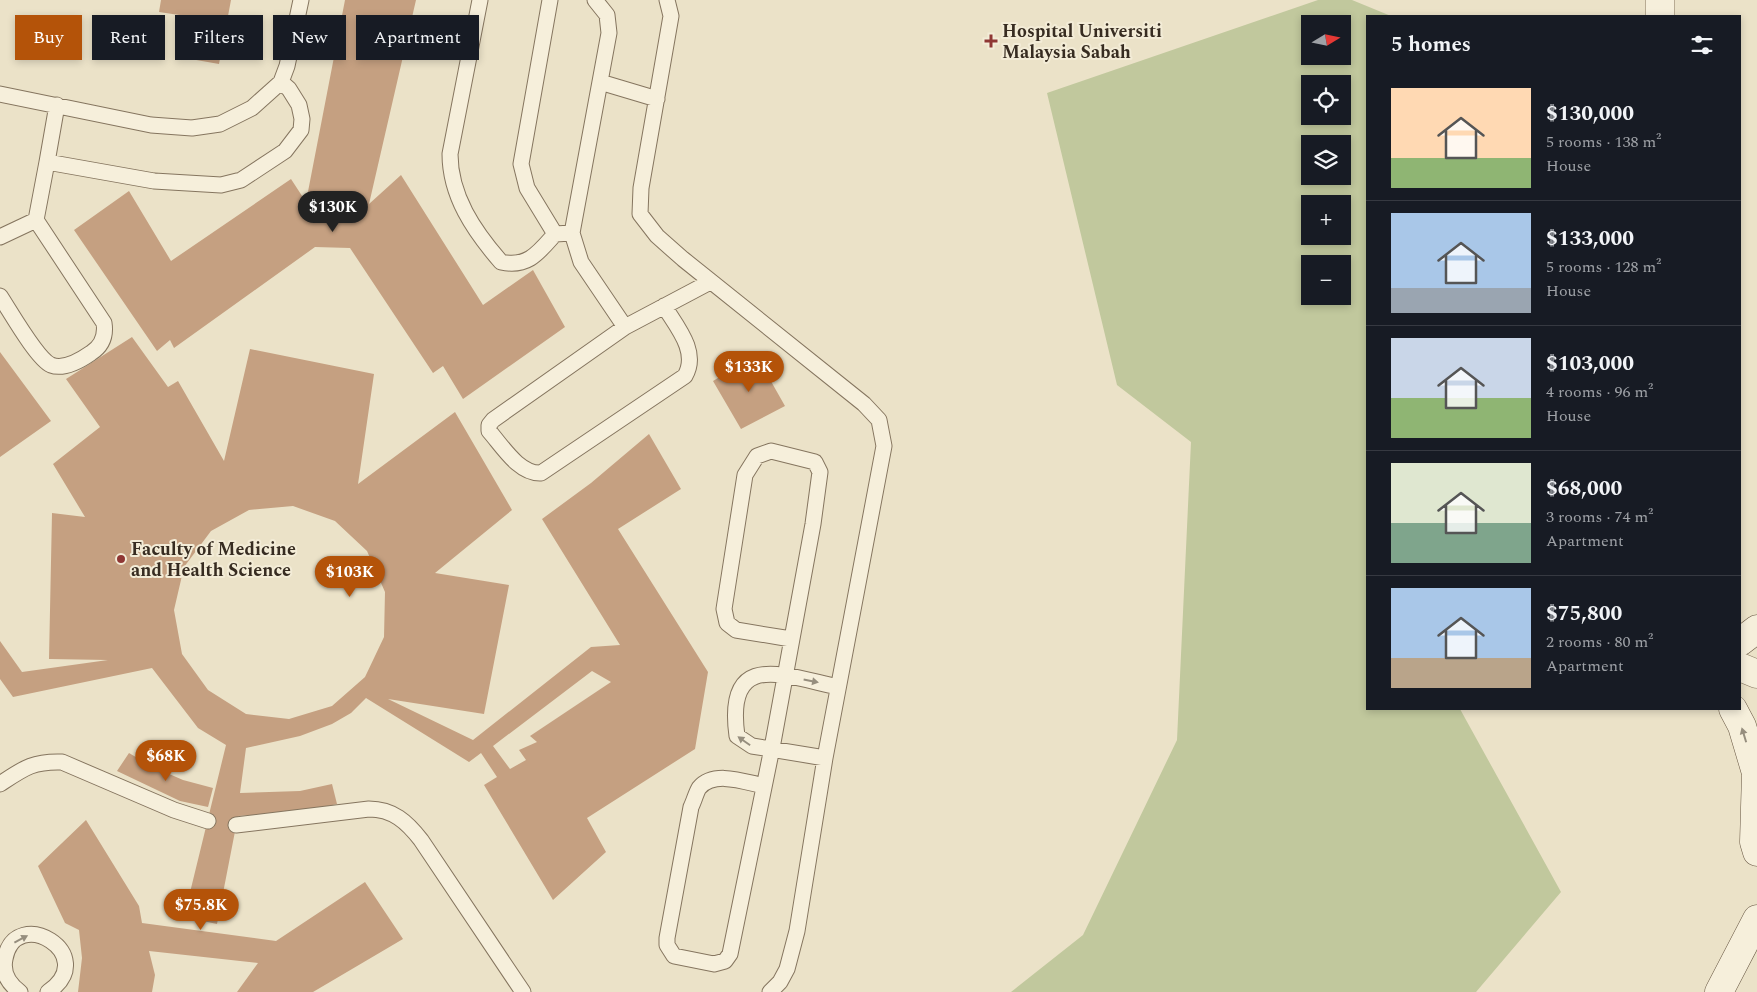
<!DOCTYPE html>
<html lang="en">
<head>
<meta charset="utf-8">
<style>
  :root { --surface:#171b24; --page:#242831; --text:#f1f3f6; --muted:#9ea1a6; --line:#363941; --accent:#b45309 }
  body { margin:0; font-family:Spectral,serif; background:var(--page); color:var(--text); height:100vh; display:flex; flex-direction:column; font-size:19px; white-space:nowrap }
  * { box-sizing:border-box; margin:0 }
  p { font-size:16px; color:var(--muted) }
  .icon { flex:none; width:28px; height:28px; fill:none; stroke:currentColor; stroke-width:2; stroke-linecap:round; stroke-linejoin:round }
  .map { position:relative; flex:1; overflow:hidden }
  .drawer { position:absolute; left:1366px; top:15px; width:375px; height:695px; display:flex; flex-direction:column; background:var(--surface); border-radius:0px; box-shadow:0 2px 8px #0003 }
  .drawer>* { flex:none }
  .banner { position:absolute; left:15px; top:15px; width:475px; height:45px; display:flex; gap:10px }
  .needle { width:32px; rotate:80deg }
  .buttons { position:absolute; left:1301px; top:15px; display:grid; gap:10px }
  .buttons a { display:grid; place-items:center; width:50px; height:50px; border-radius:0px; background:var(--surface); box-shadow:0 2px 8px #0003; font-size:25px }
  .price { position:absolute; translate:-50% -42px; padding:0 11px; border-radius:18px; background:var(--accent); color:#fff; font-size:16px; line-height:32px; filter:drop-shadow(0 1px 2px #0008) }
  .price::after { content:''; position:absolute; left:50%; top:30px; width:15px; height:11px; margin-left:-8px; background:inherit; clip-path:polygon(0 0,100% 0,50% 100%) }
  .price.active { background:#222; color:#fff }
  ul { padding:0; list-style:none }
  li { display:flex; align-items:center; gap:15px; height:125px; padding:0 25px }
  li+li { border-top:1px solid var(--line) }
  li span { display:grid; place-items:center; flex:none; width:140px; height:100px; border-radius:0px; color:#555 }
  li>.icon { margin-inline-start:auto }
  span .icon { width:60px; height:60px; fill:#fffc; stroke-width:1 }
  li b { font-size:21px }
  h2 { display:flex; justify-content:space-between; align-items:center; height:60px; padding:0 25px; font-size:21px }
  .pill { padding:0 18px; border-radius:0px; background:var(--surface); box-shadow:0 2px 8px #0003; font-size:18px; line-height:45px }
  .pill.active { background:var(--accent); color:#fff }
  .map>svg:first-child { display:block }
</style>
</head>
<body>
<div class="map">
<svg width="1757" height="992" viewBox="0 0 1757 992">
  <rect width="100%" height="100%" fill="#ebe2c8"/>
  <path fill="#c1c89d" fill-rule="evenodd" d="M1318,0H1352L1391,16H1368V709H1460L1561,892L1476,992H1011L1083,935L1177,740L1191,442L1117,385L1047,93ZM1310,24H1342V56H1310ZM1310,84H1342V116H1310ZM1310,144H1342V176H1310ZM1310,204H1342V236H1310ZM1310,264H1342V296H1310Z"/>
  <path fill="#c5a081" fill-rule="evenodd" d="M161,0H231L219,64L185,58L186,16L159,12Z
    M345,0H416L369,204L401,175L483,305L533,270L565,327L463,399L443,366L433,373L350,248L315,247L174,348L170,340L157,351L74,230L129,191L171,261L291,179L306,202Z
    M132,337L168,387L178,381L224,461L250,349L374,374L358,484L455,412L512,510L435,573L509,585L484,714L388,699L473,740L591,647L620,645L542,519L591,483L649,434L681,489L618,529L708,672L695,749L587,818L606,852L553,900L484,785L497,777L481,753L469,762L366,698L351,713L332,724L300,736L246,748L240,793L300,791L332,784L337,804L306,811L238,816L217,924L184,917L226,745L198,728L152,668L13,697L0,679V641L22,672L108,660L49,659L52,513L85,517L53,464L100,427L66,379ZM293,506L335,521L367,551L385,592L384,637L365,677L332,706L289,719L246,714L208,690L182,654L174,610L184,567L211,531L249,510ZM592,671L611,682L530,736L537,742L519,750L526,760L510,769L493,746Z
    M0,352L51,421L0,457Z
    M756,355L785,406L741,429L713,381Z
    M129,753L151,766L183,780L213,788L208,807L180,801L117,771Z
    M86,820L139,906L142,923L276,941L365,882L403,939L313,992H237L258,963L149,951L155,975L152,992H78L82,958L79,930L65,923L38,866Z"/>
  <g fill="none" stroke-linecap="round" stroke-linejoin="round">
    <g stroke="#85755f" stroke-width="17">
      <path id="lane" d="M480,0L450,154C450,196 474,231 501,262C528,268 539,252 555,234L572,233
        M550,0L521,164L527,188L555,234
        M595,0L607,15L609,33L572,233L581,262L625,327
        M667,0L671,16L641,188L640,214L657,236L683,259L864,404L879,420L884,446L825,758L797,931L787,969L780,982L770,992
        M600,82L657,99
        M0,94L151,125L192,128L220,124L252,108L281,82L287,66L301,0
        M57,105L47,162L154,181L221,185L241,180L285,151L301,130L302,119L299,105L289,89L281,82
        M0,237L36,220
        M0,296C10,311 37,359 51,365C64,370 81,360 91,353C102,346 106,336 104,323L36,220L47,162
        M664,306C677,327 699,352 685,376L541,473C519,474 503,447 489,431V425L493,420L625,327L710,282
        M825,758L752,746L737,736C725,650 782,675 838,687
        M0,784C24,768 33,761 62,762L174,810L208,821
        M764,786C745,782 714,770 699,788C696,793 694,801 691,807L667,938V945L674,956L714,964L725,961L730,954L772,748L813,524L820,472L815,462L771,451L757,456L745,475L724,609L727,623L736,630L791,639
        M236,825L369,809C393,809 407,822 421,840L523,992
        M20,992C9,984 2,973 5,959C15,903 102,955 48,992"/>
    </g>
    <g stroke="#85755f" stroke-width="29">
      <path id="street" d="M1660,0V16
        M1740,667L1757,674"/>
    </g>
    <g stroke="#675642" stroke-width="29">
      <path id="secondary" d="M1740,642L1757,629
        M1733,709L1742,726L1756,773L1754,842L1757,852
        M1719,992L1757,919"/>
    </g>
    <use href="#lane" stroke="#f6efdb" stroke-width="15"/>
    <use href="#street" stroke="#f6efdb" stroke-width="28"/>
    <use href="#secondary" stroke="#f6efdb" stroke-width="28"/>
  </g>
  <defs><path id="oneway-solid" d="M-6-.8H1V-3.2L6.5 0L1 3.2V.8H-6Z" transform="scale(1.25)"/></defs>
  <g fill="#968e7e">
    <use href="#oneway-solid" transform="translate(811 681) rotate(11)"/>
    <use href="#oneway-solid" transform="translate(1744 735) rotate(-107)"/>
    <use href="#oneway-solid" transform="translate(744 741) rotate(-145)"/>
    <use href="#oneway-solid" transform="translate(21 939) rotate(-28)"/>
  </g>
  <g fill="#8f3734" stroke="#f3ecd7" stroke-width="2">
    <path d="M988.5 33.5h5v5h5v5h-5v5h-5v-5h-5v-5h5z"/>
    <circle cx="121" cy="559" r="5"/>
  </g>
  <g text-anchor="middle" stroke-width="4" stroke-linejoin="round" paint-order="stroke">
    <g font-size="18" font-weight="bold" fill="#372c21" stroke="#f3ecd7" text-anchor="start">
      <text x="1002" y="37">Hospital Universiti<tspan x="1002" dy="21">Malaysia Sabah</tspan></text>
      <text x="131" y="555">Faculty of Medicine<tspan x="131" dy="21">and Health Science</tspan></text>
    </g>
  </g>
</svg>
<div class="buttons">
<a><svg class="needle" viewBox="-14 -14 28 28"><path d="M0-13l5 13h-10z" fill="#e53935"/><path d="M0 13l5-13h-10z" fill="#9ea1a6"/></svg></a>
<a><svg class="icon" aria-label="locate" viewBox="0 0 24 24"><circle cx="12" cy="12" r="6"/><path d="M12 2v4M12 18v4M2 12h4M18 12h4"/></svg></a>
<a><svg class="icon" aria-label="layers" viewBox="0 0 24 24"><path d="M12 4l9 5-9 5-9-5zM3 14l9 5 9-5"/></svg></a>
<a>+</a>
<a>−</a>
</div>
<b class="price active" style="left:333px;top:233px">$130K</b>
<b class="price" style="left:749px;top:393px">$133K</b>
<b class="price" style="left:350px;top:598px">$103K</b>
<b class="price" style="left:166px;top:782px">$68K</b>
<b class="price" style="left:201px;top:931px">$75.8K</b>
<div class="banner">
<a class="pill active">Buy</a>
<a class="pill">Rent</a>
<a class="pill">Filters</a>
<a class="pill">New</a>
<a class="pill">Apartment</a>
</div>
<section class="drawer">
<h2>5 homes<svg class="icon" aria-label="filters" viewBox="0 0 24 24"><path d="M4 7h16M4 17h16"/><circle cx="9" cy="7" r="2"/><circle cx="15" cy="17" r="2"/></svg></h2>
<ul>
<li><span style="background:linear-gradient(#ffd9b3 70%,#8fb573 0)"><svg class="icon" aria-label="home" viewBox="0 0 24 24"><path d="M3 11l9-7 9 7M6 9v11h12V9"/></svg></span><div><b>$130,000</b><p>5 rooms · 138 m²</p><p>House</p></div></li>
<li><span style="background:linear-gradient(#a9c7e8 75%,#9aa5b1 0)"><svg class="icon" aria-label="home" viewBox="0 0 24 24"><path d="M3 11l9-7 9 7M6 9v11h12V9"/></svg></span><div><b>$133,000</b><p>5 rooms · 128 m²</p><p>House</p></div></li>
<li><span style="background:linear-gradient(#c9d6e8 60%,#8fb573 0)"><svg class="icon" aria-label="home" viewBox="0 0 24 24"><path d="M3 11l9-7 9 7M6 9v11h12V9"/></svg></span><div><b>$103,000</b><p>4 rooms · 96 m²</p><p>House</p></div></li>
<li><span style="background:linear-gradient(#dfe7d0 60%,#7fa58c 0)"><svg class="icon" aria-label="home" viewBox="0 0 24 24"><path d="M3 11l9-7 9 7M6 9v11h12V9"/></svg></span><div><b>$68,000</b><p>3 rooms · 74 m²</p><p>Apartment</p></div></li>
<li><span style="background:linear-gradient(#a9c7e8 70%,#b9a48a 0)"><svg class="icon" aria-label="home" viewBox="0 0 24 24"><path d="M3 11l9-7 9 7M6 9v11h12V9"/></svg></span><div><b>$75,800</b><p>2 rooms · 80 m²</p><p>Apartment</p></div></li>
</ul>
</section>
</div>
</body>
</html>
